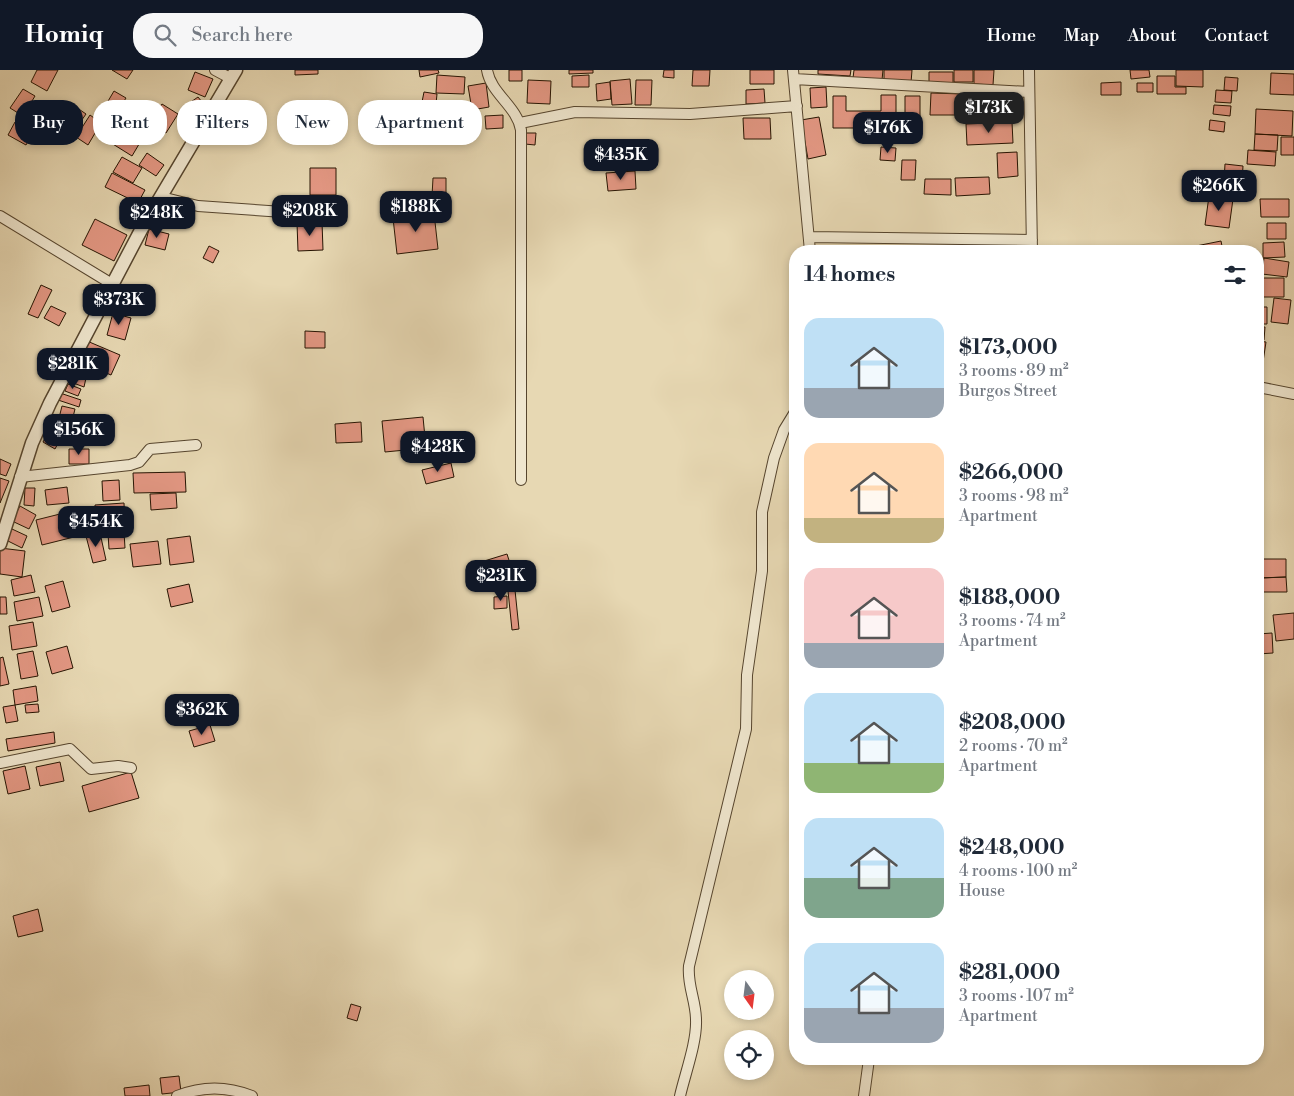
<!DOCTYPE html>
<html lang="en">
<head>
<meta charset="utf-8">
<style>
  :root { --surface:#fff; --page:#f6f6f7; --text:#1f2937; --muted:#747a83; --accent:#111827 }
  body { margin:0; font-family:"Libre Bodoni",serif; background:var(--page); color:var(--text); height:100vh; display:flex; flex-direction:column; font-size:19px; white-space:nowrap }
  * { box-sizing:border-box; margin:0 }
  p { font-size:16px; color:var(--muted) }
  .icon { flex:none; width:28px; height:28px; fill:none; stroke:currentColor; stroke-width:2; stroke-linecap:round; stroke-linejoin:round }
  .map { position:relative; flex:1; overflow:hidden }
  .side { position:absolute; left:789px; top:175px; width:475px; height:820px; display:flex; flex-direction:column; background:var(--surface); border-radius:20px; box-shadow:0 2px 8px #0003 }
  .side>* { flex:none }
  .hud { position:absolute; left:15px; top:30px; width:475px; height:45px; display:flex; gap:10px }
  .needle { width:32px; rotate:166deg }
  .fabs { position:absolute; left:724px; top:900px; display:grid; gap:10px }
  .fabs a { display:grid; place-items:center; width:50px; height:50px; border-radius:50%; background:var(--surface); box-shadow:0 2px 8px #0003; font-size:25px }
  .price { position:absolute; translate:-50% -42px; padding:0 11px; border-radius:10px; background:var(--accent); color:#fff; font-size:16px; line-height:32px; filter:drop-shadow(0 1px 2px #0008) }
  .price::after { content:''; position:absolute; left:50%; top:30px; width:15px; height:11px; margin-left:-8px; background:inherit; clip-path:polygon(0 0,100% 0,50% 100%) }
  .price.selected { background:#222; color:#fff }
  ul { padding:0; list-style:none }
  li { display:flex; align-items:center; gap:15px; height:125px; padding:0 15px }
  li span { display:grid; place-items:center; flex:none; width:140px; height:100px; border-radius:15px; color:#555 }
  li>.icon { margin-inline-start:auto }
  span .icon { width:60px; height:60px; fill:#fffc; stroke-width:1 }
  li b { font-size:21px }
  h2 { display:flex; justify-content:space-between; align-items:center; height:60px; padding:0 15px; font-size:21px }
  .tag { padding:0 18px; border-radius:20px; background:var(--surface); box-shadow:0 2px 8px #0003; font-size:18px; line-height:45px }
  .tag.selected { background:var(--accent); color:#fff }
  header { display:flex; align-items:center; gap:30px; box-sizing:border-box; height:70px; padding:0 25px; background:var(--accent); color:#fff }
  header strong { font-size:24px }
  nav { display:flex; gap:28px; margin-inline-start:auto; font-size:18px }
  .search { width:350px; height:45px; background:var(--page); display:flex; align-items:center; gap:12px; box-sizing:border-box; padding:0 18px; border-radius:20px; color:var(--muted); font-size:19px }
  .map>svg:first-child { display:block }
</style>
</head>
<body>
<header>
<strong>Homiq</strong>
<div class="search"><svg class="icon" aria-label="search" viewBox="0 0 24 24"><circle cx="10" cy="10" r="6"/><path d="M15 15l6 6"/></svg>Search here</div>
<nav><a>Home</a><a>Map</a><a>About</a><a>Contact</a></nav>
</header>
<div class="map">
<svg width="1294" height="1026" viewBox="0 0 1294 1026">
  <rect width="100%" height="100%" fill="#e7d8b3"/>
  <filter id="stains"><feTurbulence type="fractalNoise" baseFrequency=".004" numOctaves="4"/><feColorMatrix values="0 0 0 0 .2 0 0 0 0 .09 0 0 0 0 .02 0 0 0 .5 -.17"/></filter>
  <radialGradient id="worn" r=".72"><stop offset=".6" stop-color="#630" stop-opacity="0"/><stop offset="1" stop-color="#630" stop-opacity=".3"/></radialGradient>
  <path fill="#e49884" stroke="#261402" d="M37,0H58L47,21L31,12Z
    M112,0H133L127,9Z
    M295,0H318V4L295,5Z
    M419,0H438L439,3L420,7Z
    M509,0H522V11H509Z
    M569,0H593V3L569,4Z
    M664,0H674V8L663,7Z
    M693,0H710L709,16H692Z
    M750,0H774V14H750Z
    M818,0H851L850,6L818,4Z
    M854,0H883L882,10L853,8Z
    M884,0H912L911,13L884,12Z
    M954,0H973V12H954Z
    M974,0H994L993,15L974,14Z
    M1130,0H1149L1150,7L1131,9Z
    M1176,0H1203V17L1176,16Z
    M195,2L213,9L205,27L188,20Z
    M929,2H953V14H929Z
    M1271,3L1294,4V25L1270,24Z
    M437,5L465,7L464,24L436,23Z
    M589,5V17H572V6Z
    M1157,6H1175V17H1186V24H1157Z
    M1225,7L1238,8L1237,21L1224,20Z
    M630,9L632,34L612,35L610,11Z
    M528,10L551,11L550,34L527,33Z
    M636,10H652L651,35H635Z
    M610,12L611,29L597,31L596,14Z
    M1121,12V25H1101V13Z
    M486,13L489,37L472,40L468,16Z
    M1137,13H1153V22H1137Z
    M826,17L827,37L811,38L810,18Z
    M23,19L35,26L23,46L10,38Z
    M764,19L765,33L746,34V20Z
    M1216,20L1232,21L1231,33L1215,32Z
    M114,21L126,28L115,45L104,38Z
    M424,22L437,24L436,34L422,32Z
    M931,23L963,24L962,45H930Z
    M968,23L1001,24L1000,47L967,45Z
    M881,25H896V71H879V58H833V26H846V41H881Z
    M905,26H920V51H905Z
    M198,27L206,37L196,45L188,34Z
    M70,33L86,44L72,64L56,52Z
    M162,34L178,44L166,63L149,52Z
    M1214,35L1231,36L1230,46L1213,44Z
    M1256,39L1293,41L1292,66L1255,64Z
    M90,45L101,53L88,75L76,67Z
    M503,45V58L486,59L485,46Z
    M819,47L826,85L808,89L801,50Z
    M743,48H770L771,69H744Z
    M122,50L145,64L132,86L108,71Z
    M1210,50L1225,52L1224,62L1209,60Z
    M15,52L33,63L26,75L8,65Z
    M1012,52L1013,73L967,75L966,54Z
    M526,63H536L535,75L525,74Z
    M1255,64L1278,65L1277,81L1254,80Z
    M1281,67H1294V85H1281Z
    M881,77L896,78L895,91L880,90Z
    M1248,80L1276,82L1275,96L1247,94Z
    M1017,82L1018,106L998,108L997,83Z
    M147,83L164,95L156,106L139,95Z
    M122,87L142,98L133,113L113,102Z
    M902,90H916L915,110H901Z
    M1225,94L1243,96L1242,112L1224,111Z
    M310,98H336V125H310Z
    M635,101L636,119L608,121L606,103Z
    M112,103L145,120L138,133L105,117Z
    M1201,105L1217,107L1214,125L1199,123Z
    M989,107L990,124L956,126L955,108Z
    M433,108H446V127L432,126Z
    M925,109H951V125L924,124Z
    M1209,126L1233,129L1229,158L1205,155Z
    M1260,129H1289V147H1261Z
    M434,143L438,179L397,184L393,148Z
    M95,149L127,165L114,191L82,175Z
    M322,152L323,180L298,181L297,153Z
    M1267,153H1286V169H1267Z
    M149,159L169,164L165,180L145,175Z
    M1221,171L1223,181H1197L1196,176Z
    M1284,172L1285,187L1263,188V173Z
    M209,176L219,181L213,193L203,188Z
    M1264,188L1289,192L1287,207L1262,204Z
    M1258,208H1284V227H1258Z
    M41,215L52,220L38,248L28,244Z
    M1274,228L1291,230L1288,254L1271,252Z
    M51,236L66,243L59,256L44,248Z
    M1258,237H1267V254H1258Z
    M113,243L131,248L125,270L107,265Z
    M1258,257H1265L1264,270L1258,269Z
    M305,261L325,262V278H305Z
    M87,271L120,285L111,305L78,291Z
    M1258,271L1266,272L1263,292L1258,291Z
    M71,303L86,308L84,317L68,311Z
    M68,314L81,319L78,326L65,321Z
    M60,323L81,330L79,337L58,330Z
    M62,336L75,339L72,351L59,348Z
    M423,347L426,378L385,382L382,351Z
    M49,349L67,355L65,363L46,357Z
    M361,352L362,372L336,373L335,354Z
    M50,359L62,366L55,379L43,372Z
    M69,379H89V394H69Z
    M0,389L11,394L6,406L0,404Z
    M451,393L454,407L426,414L422,400Z
    M185,402L186,422L134,423L133,403Z
    M0,408L9,411L0,433Z
    M119,410L120,430L103,431L102,411Z
    M67,417L69,433L47,435L45,420Z
    M25,418H35L34,436L24,435Z
    M176,423L177,438L151,440L150,424Z
    M124,433L125,457L96,459L95,435Z
    M20,436L36,445L29,459L12,451Z
    M72,441L78,466L42,475L36,450Z
    M12,459L27,466L22,478L6,470Z
    M124,462L125,478L109,479L108,463Z
    M100,463L106,490L93,493L86,466Z
    M190,466L194,492L170,495L167,469Z
    M158,471L161,494L133,497L130,474Z
    M0,478L25,481L22,507L0,504Z
    M507,484L514,506L475,518L468,496Z
    M1258,489H1286V507L1258,508Z
    M31,505L35,522L14,526L11,510Z
    M1286,507L1287,522H1261V508Z
    M63,511L70,537L52,542L45,516Z
    M189,514L193,532L171,537L167,519Z
    M515,520L519,559L512,560L508,521Z
    M507,526V538L494,539V527Z
    M0,527H6L7,544H0Z
    M39,527L43,546L17,551L14,532Z
    M1294,543V569L1276,571L1273,545Z
    M33,552L37,576L12,580L9,556Z
    M1272,563L1273,583L1258,584V564Z
    M67,576L73,598L52,604L46,582Z
    M33,581L38,606L21,609L17,584Z
    M3,587L9,614L0,616V588Z
    M36,616L38,631L15,635L13,620Z
    M38,634L39,642L26,643L25,635Z
    M15,635L18,651L6,653L3,637Z
    M210,655L215,671L194,677L189,661Z
    M54,662L55,673L8,681L6,669Z
    M60,692L64,711L40,716L36,697Z
    M25,696L30,719L8,724L3,701Z
    M131,702L139,728L89,742L82,716Z
    M38,839L43,861L18,867L13,846Z
    M351,934L361,937L357,951L347,948Z
    M179,1006L181,1022L162,1024L160,1008Z
    M149,1015L150,1026H125L124,1018Z"/>
  <g fill="none" stroke-linecap="round" stroke-linejoin="round">
    <g stroke="#56452e" stroke-width="12">
      <path id="minor" d="M215,0L230,8
        M487,0C491,24 517,36 521,60V410
        M793,0L810,181
        M1029,0L1032,181
        M794,9L1029,22
        M520,53L575,42L690,44L797,36
        M161,127L198,136L313,144
        M0,146L112,214
        M809,167L1032,170
        M1258,317L1294,324
        M20,407L130,395L139,392L150,379L196,375
        M0,693L70,679L91,699L118,696L131,698
        M177,1026C203,1016 226,1016 252,1026
        M680,1026C685,1004 697,972 696,950C696,931 687,915 689,896L746,659L747,605L762,501V442L774,388L784,360L795,342
        M864,1026L869,989"/>
    </g>
    <g stroke="#56452e" stroke-width="15">
      <path id="tertiary" d="M0,474L32,373L50,333L141,160L236,0"/>
    </g>
    <use href="#minor" stroke="#efe6ce" stroke-width="10"/>
    <use href="#tertiary" stroke="#efe6ce" stroke-width="12"/>
  </g>
  <rect width="100%" height="100%" filter="url(#stains)"/>
  <rect width="100%" height="100%" fill="url(#worn)"/>
</svg>
<div class="fabs">
<a><svg class="needle" viewBox="-14 -14 28 28"><path d="M0-13l5 13h-10z" fill="#e53935"/><path d="M0 13l5-13h-10z" fill="#747a83"/></svg></a>
<a><svg class="icon" aria-label="locate" viewBox="0 0 24 24"><circle cx="12" cy="12" r="6"/><path d="M12 2v4M12 18v4M2 12h4M18 12h4"/></svg></a>
</div>
<b class="price selected" style="left:989px;top:64px">$173K</b>
<b class="price" style="left:888px;top:84px">$176K</b>
<b class="price" style="left:621px;top:111px">$435K</b>
<b class="price" style="left:1219px;top:142px">$266K</b>
<b class="price" style="left:416px;top:163px">$188K</b>
<b class="price" style="left:310px;top:167px">$208K</b>
<b class="price" style="left:157px;top:169px">$248K</b>
<b class="price" style="left:119px;top:256px">$373K</b>
<b class="price" style="left:73px;top:320px">$281K</b>
<b class="price" style="left:79px;top:386px">$156K</b>
<b class="price" style="left:438px;top:403px">$428K</b>
<b class="price" style="left:96px;top:478px">$454K</b>
<b class="price" style="left:501px;top:532px">$231K</b>
<b class="price" style="left:202px;top:666px">$362K</b>
<div class="hud">
<a class="tag selected">Buy</a>
<a class="tag">Rent</a>
<a class="tag">Filters</a>
<a class="tag">New</a>
<a class="tag">Apartment</a>
</div>
<section class="side">
<h2>14 homes<svg class="icon" aria-label="filters" viewBox="0 0 24 24"><path d="M4 7h16M4 17h16"/><circle cx="9" cy="7" r="2"/><circle cx="15" cy="17" r="2"/></svg></h2>
<ul>
<li><span style="background:linear-gradient(#bfe0f5 70%,#9aa5b1 0)"><svg class="icon" aria-label="home" viewBox="0 0 24 24"><path d="M3 11l9-7 9 7M6 9v11h12V9"/></svg></span><div><b>$173,000</b><p>3 rooms · 89 m²</p><p>Burgos Street</p></div></li>
<li><span style="background:linear-gradient(#ffd9b3 75%,#c2b280 0)"><svg class="icon" aria-label="home" viewBox="0 0 24 24"><path d="M3 11l9-7 9 7M6 9v11h12V9"/></svg></span><div><b>$266,000</b><p>3 rooms · 98 m²</p><p>Apartment</p></div></li>
<li><span style="background:linear-gradient(#f6c9c9 75%,#9aa5b1 0)"><svg class="icon" aria-label="home" viewBox="0 0 24 24"><path d="M3 11l9-7 9 7M6 9v11h12V9"/></svg></span><div><b>$188,000</b><p>3 rooms · 74 m²</p><p>Apartment</p></div></li>
<li><span style="background:linear-gradient(#bfe0f5 70%,#8fb573 0)"><svg class="icon" aria-label="home" viewBox="0 0 24 24"><path d="M3 11l9-7 9 7M6 9v11h12V9"/></svg></span><div><b>$208,000</b><p>2 rooms · 70 m²</p><p>Apartment</p></div></li>
<li><span style="background:linear-gradient(#bfe0f5 60%,#7fa58c 0)"><svg class="icon" aria-label="home" viewBox="0 0 24 24"><path d="M3 11l9-7 9 7M6 9v11h12V9"/></svg></span><div><b>$248,000</b><p>4 rooms · 100 m²</p><p>House</p></div></li>
<li><span style="background:linear-gradient(#bfe0f5 65%,#9aa5b1 0)"><svg class="icon" aria-label="home" viewBox="0 0 24 24"><path d="M3 11l9-7 9 7M6 9v11h12V9"/></svg></span><div><b>$281,000</b><p>3 rooms · 107 m²</p><p>Apartment</p></div></li>
</ul>
</section>
</div>
</body>
</html>
